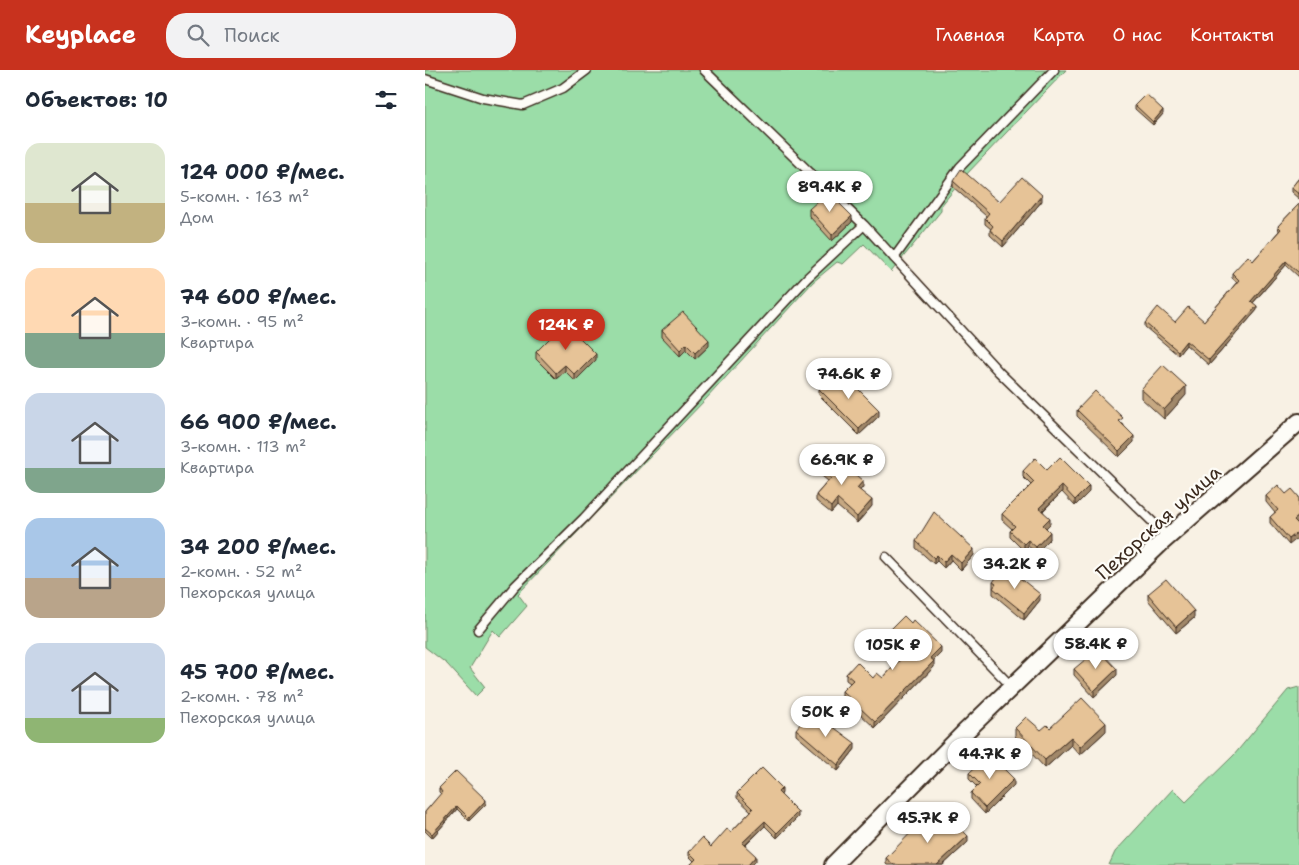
<!DOCTYPE html>
<html lang="ru">
<head>
<meta charset="utf-8">
<style>
  :root { --surface:#fff; --page:#f2f2f3; --text:#1f2937; --muted:#747a83; --accent:#c8321e }
  body { margin:0; font-family:"Shantell Sans",sans-serif; background:var(--page); color:var(--text); height:100vh; display:flex; flex-direction:column; font-size:19px; white-space:nowrap }
  * { box-sizing:border-box; margin:0 }
  p { font-size:16px; color:var(--muted) }
  .icon { flex:none; width:28px; height:28px; fill:none; stroke:currentColor; stroke-width:2; stroke-linecap:round; stroke-linejoin:round }
  .map { position:relative; flex:1; overflow:hidden }
  .sheet { display:flex; flex-direction:column; background:var(--surface); width:425px }
  .sheet>* { flex:none }
  .price { position:absolute; translate:-50% -42px; padding:0 11px; border-radius:18px; background:#fff; color:#222; font-size:16px; line-height:32px; filter:drop-shadow(0 1px 2px #0008) }
  .price::after { content:''; position:absolute; left:50%; top:30px; width:15px; height:11px; margin-left:-8px; background:inherit; clip-path:polygon(0 0,100% 0,50% 100%) }
  .price.current { background:var(--accent); color:#fff }
  ul { padding:0; list-style:none }
  li { display:flex; align-items:center; gap:15px; height:125px; padding:0 25px }
  li span { display:grid; place-items:center; flex:none; width:140px; height:100px; border-radius:15px; color:#555 }
  li>.icon { margin-inline-start:auto }
  span .icon { width:60px; height:60px; fill:#fffc; stroke-width:1 }
  li b { font-size:21px }
  h2 { display:flex; justify-content:space-between; align-items:center; height:60px; padding:0 25px; font-size:21px }
  header { display:flex; align-items:center; gap:30px; box-sizing:border-box; height:70px; padding:0 25px; background:var(--accent); color:#fff }
  header strong { font-size:24px }
  nav { display:flex; gap:28px; margin-inline-start:auto; font-size:18px }
  .search { width:350px; height:45px; background:var(--page); display:flex; align-items:center; gap:12px; box-sizing:border-box; padding:0 18px; border-radius:20px; color:var(--muted); font-size:19px }
  main { display:flex; flex:1; min-height:0 }
  .map>svg:first-child { display:block }
</style>
</head>
<body>
<header>
<strong>Keyplace</strong>
<div class="search"><svg class="icon" aria-label="search" viewBox="0 0 24 24"><circle cx="10" cy="10" r="6"/><path d="M15 15l6 6"/></svg>Поиск</div>
<nav><a>Главная</a><a>Карта</a><a>О нас</a><a>Контакты</a></nav>
</header>
<main>
<section class="sheet">
<h2>Объектов: 10<svg class="icon" aria-label="filters" viewBox="0 0 24 24"><path d="M4 7h16M4 17h16"/><circle cx="9" cy="7" r="2"/><circle cx="15" cy="17" r="2"/></svg></h2>
<ul>
<li><span style="background:linear-gradient(#dfe7d0 60%,#c2b280 0)"><svg class="icon" aria-label="home" viewBox="0 0 24 24"><path d="M3 11l9-7 9 7M6 9v11h12V9"/></svg></span><div><b>124 000 ₽/мес.</b><p>5-комн. · 163 m²</p><p>Дом</p></div></li>
<li><span style="background:linear-gradient(#ffd9b3 65%,#7fa58c 0)"><svg class="icon" aria-label="home" viewBox="0 0 24 24"><path d="M3 11l9-7 9 7M6 9v11h12V9"/></svg></span><div><b>74 600 ₽/мес.</b><p>3-комн. · 95 m²</p><p>Квартира</p></div></li>
<li><span style="background:linear-gradient(#c9d6e8 75%,#7fa58c 0)"><svg class="icon" aria-label="home" viewBox="0 0 24 24"><path d="M3 11l9-7 9 7M6 9v11h12V9"/></svg></span><div><b>66 900 ₽/мес.</b><p>3-комн. · 113 m²</p><p>Квартира</p></div></li>
<li><span style="background:linear-gradient(#a9c7e8 60%,#b9a48a 0)"><svg class="icon" aria-label="home" viewBox="0 0 24 24"><path d="M3 11l9-7 9 7M6 9v11h12V9"/></svg></span><div><b>34 200 ₽/мес.</b><p>2-комн. · 52 m²</p><p>Пехорская улица</p></div></li>
<li><span style="background:linear-gradient(#c9d6e8 75%,#8fb573 0)"><svg class="icon" aria-label="home" viewBox="0 0 24 24"><path d="M3 11l9-7 9 7M6 9v11h12V9"/></svg></span><div><b>45 700 ₽/мес.</b><p>2-комн. · 78 m²</p><p>Пехорская улица</p></div></li>
</ul>
</section>
<div class="map">
<svg width="874" height="795" viewBox="0 0 874 795">
  <rect width="100%" height="100%" fill="#f8f1e4"/>
  <filter id="ink" filterUnits="userSpaceOnUse"><feTurbulence type="fractalNoise" baseFrequency=".02" numOctaves="2"/><feDisplacementMap in="SourceGraphic" scale="10" xChannelSelector="R" yChannelSelector="G"/><feConvolveMatrix kernelMatrix="1 2 1 2 8 2 1 2 1" color-interpolation-filters="sRGB"/></filter>
  <g filter="url(#ink)">
    <path fill="#9bdda8" stroke="#6b8463" d="M0,0H641L539,107L516,136V141L466,202L439,174L418,194L412,192L388,212L281,329L93,524L102,536L75,567L68,560L45,598L60,617L51,626L22,594L0,577Z
      M874,617V795H684L690,782L748,719L761,732L809,685L863,620Z"/>
    <g fill="none" stroke-linecap="round" stroke-linejoin="round">
      <g stroke="#3b2a1e" stroke-width="11">
        <path id="lane" d="M279,0L439,155L574,302L743,467
          M0,9L58,28L98,35L138,18L162,0
          M469,188L535,97L629,0
          M461,487L587,617
          M53,560L90,516L159,448L382,208L439,155"/>
      </g>
      <g stroke="#3b2a1e" stroke-width="20">
        <path id="street" d="M408,795L540,662L736,473L874,352"/>
      </g>
      <use href="#lane" stroke="#fdfcf7" stroke-width="8"/>
      <use href="#street" stroke="#fdfcf7" stroke-width="16"/>
    </g>
    <path fill="#c6a882" stroke="#3b2a1e" d="M710,35L738,44L728,55L710,39Z
      M874,108V129L866,122V118Z
      M528,111L574,132L617,131L578,177L565,165V160L566,159L560,154V148L561,146L528,117Z
      M874,134V207L861,195L828,233L832,240L784,295L761,275L753,285L720,257V253L779,251L812,212L807,208V203L828,191L854,161L853,156Z
      M384,139L427,152L407,171L384,146Z
      M237,260L284,276L270,289L261,280L255,286L237,267Z
      M111,282L171,290L150,311L140,301L131,309L111,289Z
      M394,319L454,346L434,365L394,325Z
      M716,319L761,325L739,349L716,328Z
      M652,340L698,354L709,372L694,387L652,346Z
      M392,396L438,417L435,420L447,436L432,453L412,436L406,443L391,431V425L403,411L392,402Z
      M622,400L664,422L650,436L637,422L618,441L625,454L621,458L625,469L611,483L603,476L599,481L585,467V461L587,459L577,450V444L606,415L598,407V401Z
      M861,424L874,427V452L872,453L864,475L845,453V447L850,443L841,432V426Z
      M491,471L549,485L536,500L526,490L519,498L512,491L509,494L491,478Z
      M568,512L615,530L599,550L568,524Z
      M723,524L769,548L751,563L723,530Z
      M463,562L516,583L508,591L509,597L450,658L417,627V621L425,613L421,610V604L448,608H458L480,584L463,568Z
      M649,599L692,605L669,627L649,605Z
      M590,658L616,660L625,658L681,661L655,685L646,675L620,698L590,666Z
      M371,659H404L430,679L413,701L371,665Z
      M544,703L589,715L560,744L546,729V723L552,717L544,709Z
      M14,718L61,734L44,751L32,739L7,768L0,761V742L16,724L14,722Z
      M312,723H357L356,725L373,747L352,768L340,756L320,776L331,791H269L264,786V782L286,777L306,762L326,741L312,728Z
      M517,756L543,772L518,795H462L461,794V788Z"/>
    <path fill="#a1886a" stroke="#3b2a1e" d="M738,40V44L728,55V52Z
      M617,125V131L578,177V171Z
      M427,146V152L407,171V165Z
      M861,191V195L826,235V231Z
      M832,236V240L784,295V290Z
      M284,270V276L270,289V283Z
      M761,271V275L753,285V281Z
      M261,274V280L255,286V280Z
      M171,284V290L150,311V305Z
      M140,295V301L131,309V303Z
      M761,316V325L739,349V340Z
      M454,340V346L434,365V359Z
      M709,366V372L694,387V381Z
      M438,411V417L432,424V418Z
      M637,416V422L614,444V438Z
      M664,416V422L650,436V430Z
      M412,429V436L406,443V437Z
      M447,430V436L432,453V447Z
      M874,446V452L869,456V450Z
      M625,448V454L618,461V455Z
      M874,461V467L864,475V469Z
      M625,462V469L611,483V477Z
      M603,470V476L599,481V474Z
      M549,479V485L536,500V493Z
      M526,484V490L519,498V492Z
      M512,485V491L509,494V488Z
      M615,524V530L599,550V543Z
      M769,541V548L751,563V557Z
      M516,577V583L505,594V588Z
      M509,591V597L450,658V652Z
      M692,599V605L669,627V621Z
      M681,653V661L655,685V677Z
      M646,667V675L620,698V690Z
      M430,673V679L413,701V695Z
      M589,709V715L560,744V738Z
      M357,718V723L353,727V722Z
      M61,730V734L44,751V748Z
      M32,736V739L7,768V764Z
      M373,742V747L352,768V763Z
      M340,751V756L317,778V773Z
      M543,766V772L518,795H512Z
      M331,786V791L327,795H323Z"/>
    <path fill="#e6c397" stroke="#3b2a1e" d="M721,24L738,40L728,52L710,35Z
      M536,99L574,132L597,107L617,125L578,171L565,160L568,156L560,148L564,143L528,111Z
      M874,108V124L866,118Z
      M403,122L427,146L407,165L384,139Z
      M874,134V203L861,191L826,231L832,236L784,290L761,271L753,281L720,253L733,237L750,252L763,237L779,251L814,210L807,203L823,186L828,191L856,159L853,156Z
      M258,242L284,270L270,283L261,274L255,280L237,260Z
      M140,253L171,284L150,305L140,295L131,303L111,282Z
      M738,295L761,316L739,340L716,319Z
      M414,300L454,340L434,359L394,319Z
      M670,321L698,348L694,351L709,366L694,381L652,340Z
      M404,382L438,411L432,418L447,430L432,447L412,429L406,437L391,425L406,408L392,396Z
      M635,387L664,416L650,430L637,416L614,438L625,448L618,455L625,462L611,477L603,470L599,474L585,461L590,456L577,444L609,412L598,401L610,388L622,400Z
      M853,415L861,424L867,419L874,427V446L869,450L874,455V461L864,469L845,447L853,440L841,426Z
      M509,442L549,479L536,493L526,484L519,492L512,485L509,488L491,471Z
      M580,496L615,524L599,543L568,518L571,514L568,512Z
      M741,509L769,541L751,557L723,524Z
      M479,546L486,553L488,550L516,577L505,588L509,591L450,652L417,621L428,610L421,604L432,592L448,608L452,603L458,608L483,581L463,562Z
      M673,579L692,599L669,621L649,599Z
      M657,628L681,653L655,677L646,667L620,690L590,658L601,647L616,660L622,655L625,658Z
      M385,642L404,659L407,656L430,673L413,695L371,659Z
      M564,684L589,709L560,738L546,723L555,714L544,703Z
      M337,698L357,718L353,722L373,742L352,763L340,751L317,773L331,786L323,795H265L271,789L264,782L277,768L286,777L302,759L306,762L328,739L312,723Z
      M31,701L61,730L44,748L32,736L7,764L0,758V742L17,722L14,718Z
      M504,744L517,756L525,748L543,766L512,795H469L461,788Z"/>
  </g>
  <g text-anchor="middle" stroke-width="4.5" stroke-linejoin="round" paint-order="stroke">
    <g font-size="19" fill="#3b2a1e" stroke="#fdfcf7">
      <text transform="translate(733 452) rotate(-42)" y="7">Пехорская улица</text>
    </g>
  </g>
</svg>
<b class="price" style="left:405px;top:143px">89.4K ₽</b>
<b class="price current" style="left:141px;top:281px">124K ₽</b>
<b class="price" style="left:424px;top:330px">74.6K ₽</b>
<b class="price" style="left:417px;top:416px">66.9K ₽</b>
<b class="price" style="left:590px;top:520px">34.2K ₽</b>
<b class="price" style="left:671px;top:600px">58.4K ₽</b>
<b class="price" style="left:468px;top:601px">105K ₽</b>
<b class="price" style="left:401px;top:668px">50K ₽</b>
<b class="price" style="left:565px;top:710px">44.7K ₽</b>
<b class="price" style="left:503px;top:774px">45.7K ₽</b>
</div>
</main>
</body>
</html>
